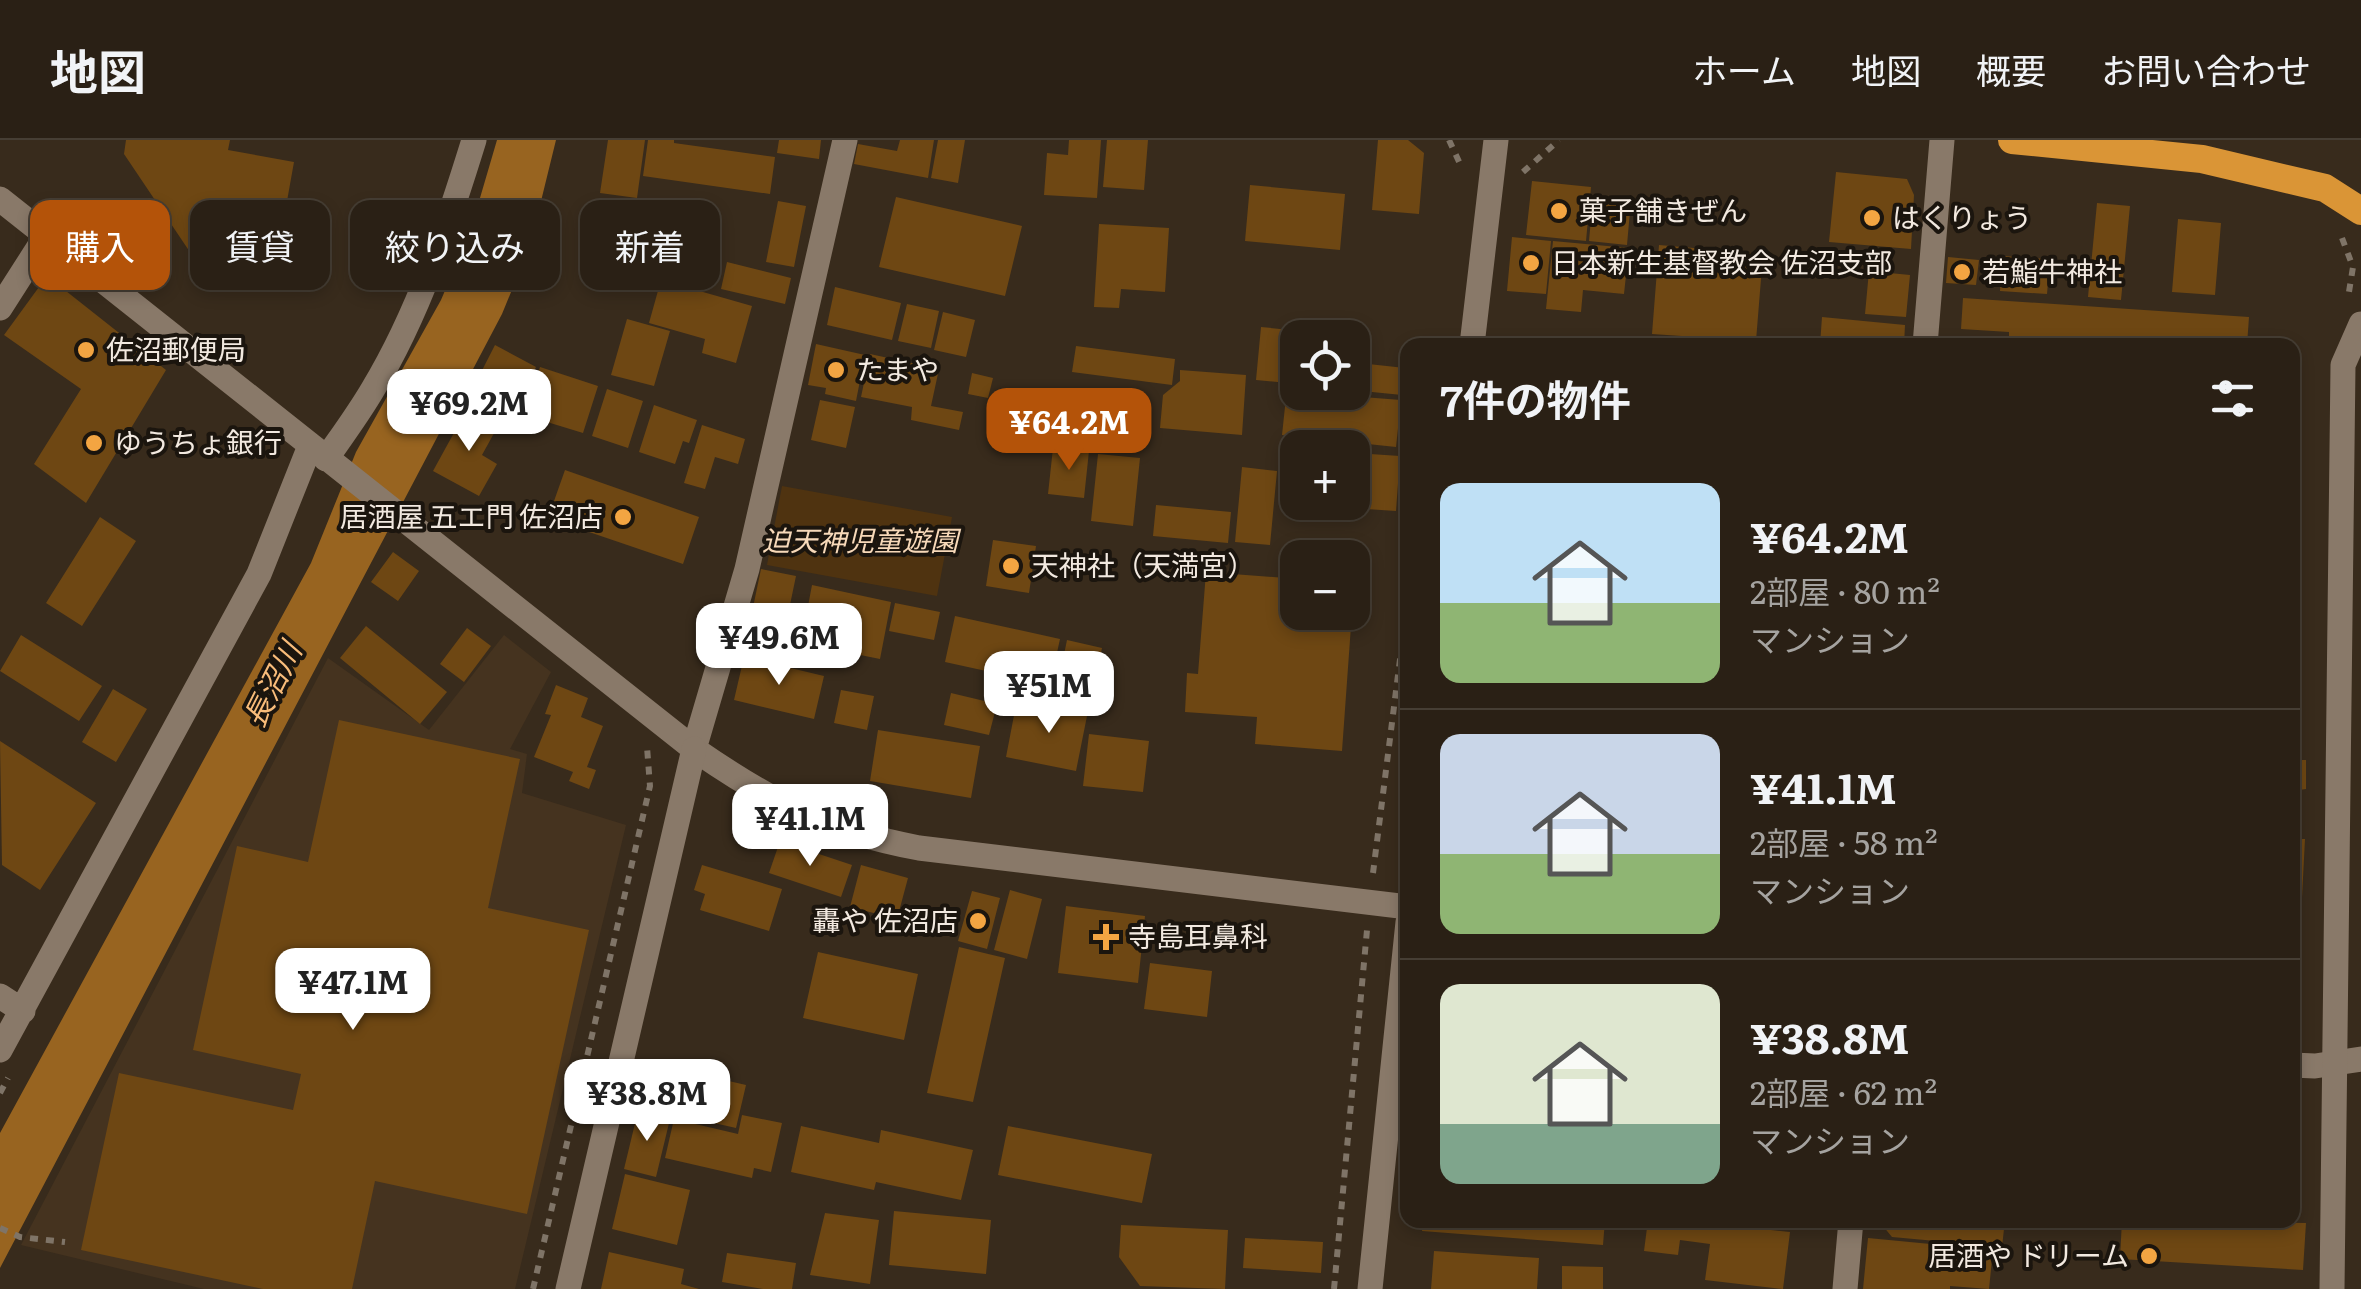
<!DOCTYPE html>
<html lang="ja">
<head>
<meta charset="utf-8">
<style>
  :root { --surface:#2a2015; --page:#32281e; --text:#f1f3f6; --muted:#a5a3a0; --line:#463e34; --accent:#b45309 }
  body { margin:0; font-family:Literata,"Noto Sans JP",serif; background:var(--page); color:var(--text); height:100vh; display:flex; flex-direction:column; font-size:38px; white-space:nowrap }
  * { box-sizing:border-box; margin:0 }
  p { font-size:32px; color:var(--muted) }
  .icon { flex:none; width:55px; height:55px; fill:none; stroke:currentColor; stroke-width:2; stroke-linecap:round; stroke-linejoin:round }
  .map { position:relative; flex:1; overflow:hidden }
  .side { position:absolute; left:1400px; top:198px; width:900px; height:890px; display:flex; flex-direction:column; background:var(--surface); border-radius:20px; box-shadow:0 5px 15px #0003,0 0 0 2px var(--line) }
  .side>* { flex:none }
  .top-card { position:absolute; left:30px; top:60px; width:950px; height:90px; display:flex; gap:20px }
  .controls { position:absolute; left:1280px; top:180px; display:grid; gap:20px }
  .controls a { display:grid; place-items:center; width:90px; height:90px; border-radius:20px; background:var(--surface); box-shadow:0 5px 15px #0003,0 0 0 2px var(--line); font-size:50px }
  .price { position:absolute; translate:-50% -85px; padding:0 22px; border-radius:20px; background:#fff; color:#222; font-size:32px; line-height:65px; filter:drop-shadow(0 2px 5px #0008) }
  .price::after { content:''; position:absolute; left:50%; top:60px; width:30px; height:22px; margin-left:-15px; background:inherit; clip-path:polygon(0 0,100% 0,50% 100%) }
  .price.current { background:var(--accent); color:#fff }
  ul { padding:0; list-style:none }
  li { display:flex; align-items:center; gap:30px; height:250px; padding:0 40px }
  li+li { border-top:2px solid var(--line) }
  li span { display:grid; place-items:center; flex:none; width:280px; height:200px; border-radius:20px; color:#555 }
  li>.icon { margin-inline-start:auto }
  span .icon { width:120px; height:120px; fill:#fffc; stroke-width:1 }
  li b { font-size:42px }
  h2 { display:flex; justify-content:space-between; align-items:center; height:120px; padding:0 40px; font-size:42px }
  .tag { padding:0 35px; border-radius:20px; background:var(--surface); box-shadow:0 5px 15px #0003,0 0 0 2px var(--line); font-size:35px; line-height:90px }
  .tag.current { background:var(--accent); color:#fff }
  header { display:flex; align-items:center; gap:60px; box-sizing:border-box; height:140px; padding:0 50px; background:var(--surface); border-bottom:2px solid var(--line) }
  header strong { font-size:48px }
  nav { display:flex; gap:55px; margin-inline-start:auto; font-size:35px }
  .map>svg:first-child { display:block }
</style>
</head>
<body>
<header>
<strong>地図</strong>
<nav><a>ホーム</a><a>地図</a><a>概要</a><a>お問い合わせ</a></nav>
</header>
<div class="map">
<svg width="2361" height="1149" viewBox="0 0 2361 1149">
  <rect width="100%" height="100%" fill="#382b1c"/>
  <path fill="#45331f" d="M504,495L551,532L510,609L527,614L522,653L626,685L515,1149H204L21,1105L328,518L429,590Z"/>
  <path fill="#4f3310" d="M782,346L952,377L937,456L767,425Z"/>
  <path fill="#986420" d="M497,0H556L530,106L502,174L0,1128V993L311,423L356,312L441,160L470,92Z"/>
  <path fill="#6e4713" d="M126,0H230L228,10L294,22L277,117L200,127L124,14Z
    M608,0H645L637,58L600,53Z
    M648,0H674V3L775,17L770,54L643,36Z
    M779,0H821L819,19L777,13Z
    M900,0H934L928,38L854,24L858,4L897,11Z
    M938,0H965L958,43L931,38Z
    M1069,0H1101L1097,58L1044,55L1047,13L1068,15Z
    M1107,0H1148L1144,50L1103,47Z
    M1378,0H1408L1424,13L1419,74L1372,70Z
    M1836,32L1907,39L1914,55L1911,109L1829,102Z
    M1532,41L1591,47L1586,101L1526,95Z
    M1250,45L1345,54L1340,110L1245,101Z
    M1593,56L1631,60L1627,105L1589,101Z
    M896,57L1022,86L1005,156L879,127Z
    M778,61L806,66L794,127L766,122Z
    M2097,63L2130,66L2121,160L2088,157Z
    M653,67L677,72L663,136L591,120L601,75L624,80L619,101L644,106Z
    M2178,79L2221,83L2215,155L2172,152Z
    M1099,84L1169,88L1165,152L1121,149L1119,168L1094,167Z
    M1512,97L1551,101L1546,154L1507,151Z
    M1553,101L1629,108L1624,154L1583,150L1581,172L1546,169Z
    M1659,105L1763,114L1756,201L1652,194Z
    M2002,116L2050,119L2047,154L2000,151Z
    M1948,117L1979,120L1976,145L1946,143Z
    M727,122L791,138L785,164L721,149Z
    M1869,131L1910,135L1906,177L1865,174Z
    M47,136L166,230L86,363L34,324L81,249L4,195Z
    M661,140L752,166L736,223L702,213L705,199L649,183Z
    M835,147L901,163L892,200L827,185Z
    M1963,158L2249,177L2247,205H2009V192L1961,189Z
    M907,164L939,171L931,208L898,201Z
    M943,172L975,180L966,217L934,210Z
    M1822,177L1905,185L1904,205H1820Z
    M627,179L670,191L654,246L611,235Z
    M1261,187L1340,195V198H1298V244L1256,240Z
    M1352,196L1362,197L1359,223L1405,228L1402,255L1352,250Z
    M1518,198L1561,202V205H1517Z
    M816,204L865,215L856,261L825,254L826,248L808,245Z
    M495,205L536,227L514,269L473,248Z
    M1076,206L1175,219L1172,245L1072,232Z
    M870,214L939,229L931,266L963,272L959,290L911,280L912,267L861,257Z
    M540,227L598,246L583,293L547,282L550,271L528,264Z
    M1180,230L1246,235L1242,295L1160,288L1163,255L1180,241Z
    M972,233L993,238L988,258L968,254Z
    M1287,248L1298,249V252L1401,260L1396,307L1282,295Z
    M607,249L643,261L628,308L592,296Z
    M1097,251L1149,258L1144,299L1091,292Z
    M820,260L855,267L846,308L811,300Z
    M654,265L697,280L689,303L683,301L675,324L639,312Z
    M467,269L498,286L482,315L497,324L479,356L433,331Z
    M702,285L745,299L738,324L715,317L705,349L684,343Z
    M1053,308L1089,311L1084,358L1048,354Z
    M1283,310L1298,311V356L1278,355Z
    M1098,314L1140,318L1133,386L1091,381Z
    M1370,314L1400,316L1396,371L1366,369Z
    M1352,317L1366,318L1361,362H1352Z
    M1242,327L1277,331L1270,405L1235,402Z
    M565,330L699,377L683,424L548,378Z
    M1156,365L1231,372L1228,403L1153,396Z
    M100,377L136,401L82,486L46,463Z
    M993,400L1036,406L1029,453L986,446Z
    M393,412L419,431L398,461L371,442Z
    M761,429L796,436L781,508L746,501Z
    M1206,432L1298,439V472H1352L1342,611L1255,604L1257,577L1185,572L1187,533L1198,534Z
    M2292,443H2299L2298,474H2292Z
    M812,445L891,462L880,519L801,503Z
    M895,463L940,472L934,500L889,491Z
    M955,476L1060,499L1050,545L945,522Z
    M366,486L447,552L420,584L340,518Z
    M467,488L491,506L464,542L440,524Z
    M21,495L102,546L79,581L0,531Z
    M1067,500L1102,508L1093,550L1058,543Z
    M744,517L824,536L814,579L734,560Z
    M556,545L588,558L581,577L603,586L587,627L596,630L589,649L569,641L573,632L534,617L551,575L545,574Z
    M113,549L147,569L116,622L82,602Z
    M841,550L874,556L867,590L834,583Z
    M951,553L997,564L989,595L944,585Z
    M1063,561L1089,566L1076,631L1006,617L1016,565L1060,574Z
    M339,580L520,619L488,768L589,790L527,1074L375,1041L352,1149H263L81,1110L119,933L293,970L301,934L193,910L237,706L308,722Z
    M878,590L980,606L971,658L870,641Z
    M1089,594L1149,601L1143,652L1083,646Z
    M0,601L96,663L40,750L2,725Z
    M2292,620H2306V649L2292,651Z
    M2292,699H2305L2299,816H2292Z
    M780,701L852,725L841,757L769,733Z
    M702,725L782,749L769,791L700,770L705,754L694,750Z
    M861,725L908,738L897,779L850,767Z
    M1010,750L1042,759L1027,819L994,810Z
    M972,751L1000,758L987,809L958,801Z
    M1066,766L1145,776L1138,843L1058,833Z
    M959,807L1005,818L973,962L927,953Z
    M818,812L918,834L904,900L803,878Z
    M1150,823L1212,831L1207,877L1144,869Z
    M651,923L746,945L736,988L670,973L673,961L644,954Z
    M638,971L670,979L656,1037L624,1029Z
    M742,975L782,983L771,1032L754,1028L752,1038L665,1018L674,979L738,994Z
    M801,986L879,1003L881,990L973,1010L961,1060L876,1042L874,1050L791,1032Z
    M1008,986L1152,1014L1142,1063L998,1035Z
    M625,1034L690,1050L677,1105L612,1089Z
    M894,1071L991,1080L986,1134L889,1125Z
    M825,1073L879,1080L870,1144L810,1135Z
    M1423,1080H1605L1603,1105L1422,1091Z
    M1648,1080H1681L1790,1092L1783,1149L1705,1140L1710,1104L1680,1100L1678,1115L1644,1111Z
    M1878,1080H2005L2002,1107L1892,1097Z
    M2122,1080L2306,1083L2303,1130L2120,1119Z
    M1121,1085L1228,1090L1225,1149L1140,1146L1119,1117Z
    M1245,1098L1323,1102L1321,1133L1243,1128Z
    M1868,1098L1993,1110L1989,1149L1950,1146V1149H1863Z
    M1434,1111L1539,1118L1537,1149H1431Z
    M609,1112L684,1129L681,1144L699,1149H601Z
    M727,1113L796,1123L792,1149H763L722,1142Z
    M1562,1126L1603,1127V1149H1562Z"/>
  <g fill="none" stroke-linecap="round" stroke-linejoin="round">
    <path stroke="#7f7467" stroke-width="6" stroke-dasharray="8 8" stroke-linecap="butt" d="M1449,0L1461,26
      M1523,32L1559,0
      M2342,98L2353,127L2348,158
      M1373,733L1408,456
      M0,953L8,938
      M0,1088L20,1097L65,1102
      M533,1149L650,646L647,607
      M1334,1149L1367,790"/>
    <path stroke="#897969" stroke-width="25" d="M0,59L694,609C772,663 824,690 919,708L1408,767
      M0,168L46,96
      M1925,205L1942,0
      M326,319C342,296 359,273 373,249C419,173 448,84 474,0
      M694,609L747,429L845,0
      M0,856L23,871
      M0,910L259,434L310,306
      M2292,925L2315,926L2361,919
      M1845,1149L1851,1080"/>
    <path stroke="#897969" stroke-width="25" d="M1472,205L1496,0
      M568,1149L694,609
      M1370,1149L1408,782
      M2332,1149L2343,225L2361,184"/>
    <path stroke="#da9536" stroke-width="28" d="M2012,0L2202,19L2325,48L2361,71"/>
  </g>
  <g fill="#f3a542" stroke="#1b150e" stroke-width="4">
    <circle cx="1559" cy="71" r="10"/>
    <circle cx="1872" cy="78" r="10"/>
    <circle cx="1531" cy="123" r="10"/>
    <circle cx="1962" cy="132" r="10"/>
    <circle cx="86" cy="210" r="10"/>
    <circle cx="836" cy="230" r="10"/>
    <circle cx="94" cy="303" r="10"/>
    <circle cx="623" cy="377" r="10"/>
    <circle cx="1011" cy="426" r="10"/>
    <circle cx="978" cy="781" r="10"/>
    <path d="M1101 782h10v10h10v10h-10v10h-10v-10h-10v-10h10z"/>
    <circle cx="2149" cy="1116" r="10"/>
  </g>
  <g text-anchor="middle" stroke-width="8" stroke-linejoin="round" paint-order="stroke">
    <g font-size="28" fill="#f2e9e0" stroke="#1b150e" text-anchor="start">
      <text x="1579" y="81">菓子舗きぜん</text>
      <text x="1892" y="88">はくりょう</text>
      <text x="1551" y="133">日本新生基督教会 佐沼支部</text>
      <text x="1982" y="142">若鮨牛神社</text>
      <text x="106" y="220">佐沼郵便局</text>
      <text x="856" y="240">たまや</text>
      <text x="114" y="313">ゆうちょ銀行</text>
      <text x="603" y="387" text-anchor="end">居酒屋 五エ門 佐沼店</text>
      <text x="1031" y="436">天神社（天満宮）</text>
      <text x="958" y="791" text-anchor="end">轟や 佐沼店</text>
      <text x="1128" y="807">寺島耳鼻科</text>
      <text x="2129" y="1126" text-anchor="end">居酒や ドリーム</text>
    </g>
    <g font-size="28" font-style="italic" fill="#f7d9b9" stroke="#1b150e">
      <text x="860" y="411">迫天神児童遊園</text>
    </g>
    <g font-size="30" font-style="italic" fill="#f8bc7a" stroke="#1b150e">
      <text transform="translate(273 545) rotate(-63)" y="10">長沼川</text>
    </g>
  </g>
</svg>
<div class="controls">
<a><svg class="icon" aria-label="locate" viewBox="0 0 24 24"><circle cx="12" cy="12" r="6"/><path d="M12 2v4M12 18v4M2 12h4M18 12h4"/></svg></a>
<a>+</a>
<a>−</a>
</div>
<b class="price" style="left:469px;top:314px">¥69.2M</b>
<b class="price current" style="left:1069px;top:333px">¥64.2M</b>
<b class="price" style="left:779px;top:548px">¥49.6M</b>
<b class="price" style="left:1049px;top:596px">¥51M</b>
<b class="price" style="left:810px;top:729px">¥41.1M</b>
<b class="price" style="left:353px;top:893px">¥47.1M</b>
<b class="price" style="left:647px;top:1004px">¥38.8M</b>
<div class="top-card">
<a class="tag current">購入</a>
<a class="tag">賃貸</a>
<a class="tag">絞り込み</a>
<a class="tag">新着</a>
</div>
<section class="side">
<h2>7件の物件<svg class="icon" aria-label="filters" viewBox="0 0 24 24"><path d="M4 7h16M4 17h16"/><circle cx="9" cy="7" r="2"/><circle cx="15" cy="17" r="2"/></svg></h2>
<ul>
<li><span style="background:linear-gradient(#bfe0f5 60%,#8fb573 0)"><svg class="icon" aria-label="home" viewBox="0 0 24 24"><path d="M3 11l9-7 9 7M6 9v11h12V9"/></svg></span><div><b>¥64.2M</b><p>2部屋 · 80 m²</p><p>マンション</p></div></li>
<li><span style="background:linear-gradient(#c9d6e8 60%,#8fb573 0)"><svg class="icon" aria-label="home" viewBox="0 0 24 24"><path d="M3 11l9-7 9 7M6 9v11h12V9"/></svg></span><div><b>¥41.1M</b><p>2部屋 · 58 m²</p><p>マンション</p></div></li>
<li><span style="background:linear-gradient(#dfe7d0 70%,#7fa58c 0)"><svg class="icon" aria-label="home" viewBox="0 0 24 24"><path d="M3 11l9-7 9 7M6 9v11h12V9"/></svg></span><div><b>¥38.8M</b><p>2部屋 · 62 m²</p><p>マンション</p></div></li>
</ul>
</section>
</div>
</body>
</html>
